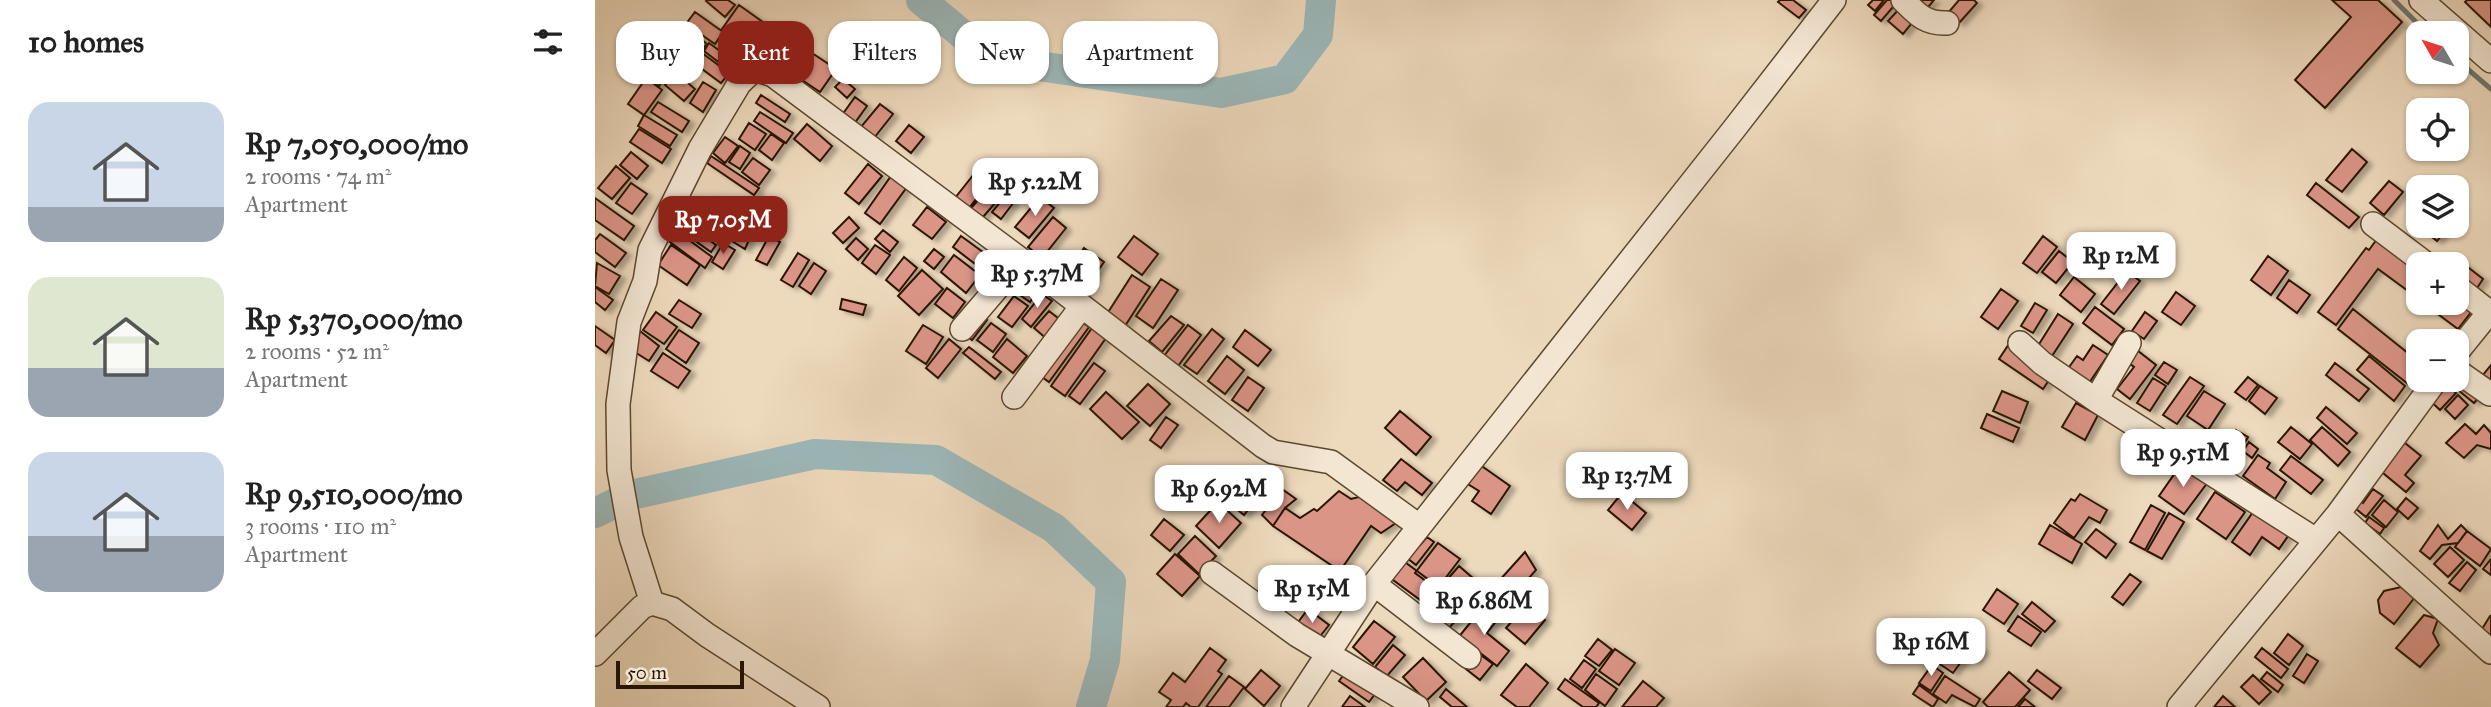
<!DOCTYPE html>
<html lang="en">
<head>
<meta charset="utf-8">
<style>
  :root { --surface:#fff; --page:#f2f2f2; --text:#222; --muted:#767676; --accent:#8f2418 }
  body { margin:0; font-family:"IM FELL Great Primer",serif; background:var(--page); color:var(--text); height:100vh; display:flex; flex-direction:column; font-size:26px; white-space:nowrap }
  * { box-sizing:border-box; margin:0 }
  p { font-size:23px; color:var(--muted) }
  .icon { flex:none; width:38px; height:38px; fill:none; stroke:currentColor; stroke-width:2; stroke-linecap:round; stroke-linejoin:round }
  .map { position:relative; flex:1; overflow:hidden }
  .sheet { display:flex; flex-direction:column; background:var(--surface); width:595px }
  .sheet>* { flex:none }
  .guide { position:absolute; left:21px; top:21px; width:665px; height:63px; display:flex; gap:14px }
  .needle { width:46px; rotate:309deg }
  .tools { position:absolute; left:1811px; top:21px; display:grid; gap:14px }
  .tools a { display:grid; place-items:center; width:63px; height:63px; border-radius:14px; background:var(--surface); box-shadow:0 2px 5px #0004; font-size:35px }
  .scale { position:absolute; left:21px; bottom:18px; width:128px; box-sizing:border-box; padding-left:7px; border:4px solid #2c1700; border-top:0; font-size:19px; line-height:24px; white-space:nowrap; color:#2c1700; -webkit-text-stroke:5px #f3e6d3; paint-order:stroke }
  .price { position:absolute; translate:-50% -60px; padding:0 16px; border-radius:14px; background:#fff; color:#222; font-size:23px; line-height:46px; filter:drop-shadow(0 2px 4px #0008) }
  .price::after { content:''; position:absolute; left:50%; top:42px; width:21px; height:16px; margin-left:-10px; background:inherit; clip-path:polygon(0 0,100% 0,50% 100%) }
  .price.on { background:var(--accent); color:#fff }
  ul { padding:0; list-style:none }
  li { display:flex; align-items:center; gap:21px; height:175px; padding:0 28px }
  li span { display:grid; place-items:center; flex:none; width:196px; height:140px; border-radius:21px; color:#555 }
  li>.icon { margin-inline-start:auto }
  span .icon { width:84px; height:84px; fill:#fffc; stroke-width:1 }
  li b { font-size:30px }
  h2 { display:flex; justify-content:space-between; align-items:center; height:84px; padding:0 28px; font-size:30px }
  .chip { padding:0 24px; border-radius:21px; background:var(--surface); box-shadow:0 2px 5px #0004; font-size:24px; line-height:63px }
  .chip.on { background:var(--accent); color:#fff }
  main { display:flex; flex:1; min-height:0 }
  .map>svg:first-child { display:block }
</style>
</head>
<body>
<main>
<section class="sheet">
<h2>10 homes<svg class="icon" aria-label="filters" viewBox="0 0 24 24"><path d="M4 7h16M4 17h16"/><circle cx="9" cy="7" r="2"/><circle cx="15" cy="17" r="2"/></svg></h2>
<ul>
<li><span style="background:linear-gradient(#c9d6e8 75%,#9aa5b1 0)"><svg class="icon" aria-label="home" viewBox="0 0 24 24"><path d="M3 11l9-7 9 7M6 9v11h12V9"/></svg></span><div><b>Rp 7,050,000/mo</b><p>2 rooms · 74 m²</p><p>Apartment</p></div></li>
<li><span style="background:linear-gradient(#dfe7d0 65%,#9aa5b1 0)"><svg class="icon" aria-label="home" viewBox="0 0 24 24"><path d="M3 11l9-7 9 7M6 9v11h12V9"/></svg></span><div><b>Rp 5,370,000/mo</b><p>2 rooms · 52 m²</p><p>Apartment</p></div></li>
<li><span style="background:linear-gradient(#c9d6e8 60%,#9aa5b1 0)"><svg class="icon" aria-label="home" viewBox="0 0 24 24"><path d="M3 11l9-7 9 7M6 9v11h12V9"/></svg></span><div><b>Rp 9,510,000/mo</b><p>3 rooms · 110 m²</p><p>Apartment</p></div></li>
</ul>
</section>
<div class="map">
<svg width="1896" height="707" viewBox="0 0 1896 707">
  <defs>
    <filter id="shadow"><feDropShadow dx="5.5" dy="3" stdDeviation="2" flood-color="#0004"/></filter>
  </defs>
  <rect width="100%" height="100%" fill="#edd9bc"/>
  <filter id="stains"><feTurbulence type="fractalNoise" baseFrequency=".00286" numOctaves="4"/><feColorMatrix values="0 0 0 0 .2 0 0 0 0 .09 0 0 0 0 .02 0 0 0 .5 -.17"/></filter>
  <radialGradient id="worn" r=".72"><stop offset=".6" stop-color="#630" stop-opacity="0"/><stop offset="1" stop-color="#630" stop-opacity=".3"/></radialGradient>
  <g fill="none" stroke-linecap="round" stroke-linejoin="round">
    <path stroke="#6f7870" stroke-width="5" d="M1799,0L1832,33
      M1862,60L1896,89"/>
    <path stroke="#9cb8ba" stroke-width="30" d="M326,0L397,59L626,93L690,79L723,35L726,0
      M0,513L36,495L220,454L341,460L459,528L516,582L510,660L496,707"/>
  </g>
  <path fill="#db9587" stroke="#2c1700" stroke-width="2" filter="url(#shadow)" d="M112,0H133L140,5L130,17L111,1Z
    M1185,0H1198L1211,10L1204,18L1183,2Z
    M1278,0H1289L1280,11L1273,5Z
    M1292,0H1304L1286,21L1279,15Z
    M1315,0H1339L1329,12Z
    M1364,0H1379L1382,3L1364,23L1353,13Z
    M1737,0H1783L1807,22L1730,108L1700,80L1756,17Z
    M1872,0H1896V27L1870,2Z
    M144,5L186,35L178,46L148,24L139,37L127,29Z
    M1307,6L1321,18L1308,34L1293,21Z
    M100,12L128,32L120,44L91,24Z
    M76,24L91,33L82,47L67,38Z
    M148,27L163,39L148,58L133,47Z
    M98,32L112,44L97,61L83,50Z
    M114,43L144,65L138,73L109,51Z
    M69,47L93,64L87,73L62,55Z
    M107,53L134,73L126,83L99,63Z
    M217,53L241,69L225,92L201,76Z
    M63,62L75,70L64,86L52,78Z
    M81,73L100,89L89,101L70,85Z
    M51,78L67,90L49,115L33,104Z
    M248,79L260,89L252,98L240,87Z
    M108,82L121,90L108,112L95,103Z
    M166,95L195,114L190,122L161,103Z
    M260,97L272,106L259,124L247,115Z
    M63,102L94,121L87,132L56,112Z
    M285,104L298,114L279,138L265,128Z
    M165,112L198,133L191,143L159,121Z
    M49,115L82,135L75,146L43,126Z
    M154,123L171,134L160,150L144,139Z
    M212,124L237,146L225,161L199,139Z
    M314,125L329,137L316,153L301,141Z
    M44,129L76,149L67,163L35,142Z
    M176,134L189,143L177,160L164,150Z
    M130,137L143,146L130,163L118,153Z
    M145,146L155,153L145,169L134,162Z
    M1757,149L1772,162L1747,192L1731,180Z
    M36,152L53,166L42,179L25,165Z
    M116,156L164,188L159,195L112,163Z
    M158,158L175,170L164,185L147,172Z
    M273,164L287,176L264,204L250,193Z
    M21,166L35,178L17,199L3,188Z
    M379,174L393,184L370,213L356,203Z
    M296,176L312,187L285,224L270,213Z
    M1794,181L1808,192L1789,215L1775,203Z
    M36,183L52,194L37,214L21,203Z
    M1721,183L1764,217L1754,228L1712,195Z
    M396,185L407,195L382,224L371,214Z
    M411,195L419,202L406,219L397,212Z
    M445,197L459,208L434,238L420,227Z
    M0,198L39,226L29,240L0,220Z
    M1824,198V220L1813,212Z
    M332,207L351,222L337,239L318,225Z
    M103,209L130,228L123,239L95,220Z
    M254,217L264,228L248,243L238,233Z
    M458,217L471,228L447,258L433,247Z
    M93,225L121,245L116,252L88,232Z
    M1828,226H1854L1842,241L1826,228Z
    M132,227L154,240L150,249L127,235Z
    M288,230L303,242L295,252L280,239Z
    M83,232L117,257L110,268L75,242Z
    M5,234L31,253L20,267L0,252V240Z
    M1785,235L1824,265V299L1783,269L1741,325L1723,312L1771,248L1774,250Z
    M174,236L185,242L172,265L161,260Z
    M366,236L396,258L388,270L358,247Z
    M539,236L563,254L547,275L523,257Z
    M1448,236L1462,247L1442,273L1428,263Z
    M261,238L273,249L263,260L251,249Z
    M128,243L140,250L128,269L117,262Z
    M76,245L105,265L92,285L63,265Z
    M280,245L295,255L281,274L267,263Z
    M489,248L509,262L488,292L468,278Z
    M339,249L349,257L339,269L329,261Z
    M1464,251L1478,262L1461,283L1447,272Z
    M203,253L214,260L198,287L186,280Z
    M359,255L385,275L371,293L346,272Z
    M1673,256L1693,271L1676,295L1656,280Z
    M309,257L322,268L304,291L291,280Z
    M1860,257L1888,279L1880,291L1862,277V264H1854Z
    M2,263L25,276L14,294L0,286Z
    M219,263L231,271L216,294L204,286Z
    M327,270L348,289L324,315L303,296Z
    M1532,271L1545,281L1519,314L1506,304Z
    M417,272L443,290L435,302L409,284Z
    M537,275L555,287L530,326L512,314Z
    M1479,277L1500,294L1486,312L1465,295Z
    M566,279L583,290L558,328L541,316Z
    M1694,280L1715,295L1702,313L1682,298Z
    M0,287L18,300L10,310L0,302Z
    M352,288L370,302L358,318L340,304Z
    M1406,289L1423,301L1403,329L1386,317Z
    M1581,292L1600,306L1586,325L1567,312Z
    M447,294L457,301L436,327L427,319Z
    M1862,294L1880,307L1863,329L1828,303H1862Z
    M419,296L433,306L417,327L403,317Z
    M247,299L271,305L268,315L245,309Z
    M84,300L106,314L97,328L74,314Z
    M1440,303L1452,310L1438,333L1426,326Z
    M1500,307L1529,329L1517,345L1488,323Z
    M1758,309L1824,362V378L1817,387L1743,329Z
    M454,311L468,322L453,340L439,328Z
    M61,312L82,327L69,344L48,330Z
    M1550,312L1562,321L1549,339L1537,331Z
    M383,314L392,320L377,340L368,333Z
    M1463,314L1478,324L1455,359L1441,349Z
    M576,316L589,325L567,352L554,341Z
    M480,317L494,327L454,382L440,372Z
    M396,323L411,334L398,352L382,340Z
    M328,325L348,337L331,364L311,351Z
    M593,325L606,335L583,366L569,356Z
    M0,326L20,340L11,353L0,345Z
    M497,328L511,338L470,396L456,386Z
    M617,329L629,339L602,374L589,365Z
    M84,330L104,343L91,363L71,349Z
    M650,330L676,350L663,366L638,347Z
    M45,331L64,346L54,361L35,349Z
    M354,339L366,349L343,378L331,368Z
    M412,339L432,356L418,373L398,357Z
    M1414,344L1458,374L1448,389L1404,359Z
    M1498,345L1513,355L1492,386L1472,370L1482,356L1488,360Z
    M374,347L406,372L400,379L368,353Z
    M1538,347L1561,365L1535,399L1522,389L1539,367L1529,359Z
    M68,353L95,371L83,388L56,371Z
    M632,356L649,370L630,394L613,381Z
    M1774,356L1810,386L1799,401L1762,370Z
    M1569,362L1582,370L1573,384L1560,375Z
    M499,363L510,371L485,404L474,396Z
    M1740,363L1774,389L1764,401L1731,375Z
    M1896,365V382L1888,375Z
    M653,377L669,388L653,411L637,400Z
    M1595,377L1609,386L1582,424L1568,415Z
    M1653,377L1663,385L1651,400L1640,392Z
    M1558,378L1571,386L1555,411L1542,403Z
    M1847,380L1861,393L1845,410L1830,396Z
    M1872,380L1888,393L1879,403L1863,390Z
    M553,384L575,404L555,426L532,406Z
    M1665,386L1682,398L1670,414L1654,401Z
    M1407,391L1433,402L1425,423L1398,411Z
    M1609,391L1630,404L1613,430L1592,416Z
    M511,392L544,422L527,439L495,409Z
    M1863,395L1873,405L1860,419L1850,409Z
    M1481,403L1503,415L1490,440L1467,427Z
    M1731,407L1762,433L1752,444L1722,418Z
    M805,411L836,437L821,455L790,428Z
    M1392,414L1424,428L1418,442L1386,428Z
    M571,417L583,425L566,448L555,440Z
    M1870,424L1881,434L1889,425L1896,433V449L1882,445L1869,458L1851,443Z
    M1696,427L1717,444L1705,459L1683,442Z
    M1727,427L1755,452L1743,466L1715,440Z
    M1641,430L1653,437L1637,465L1625,459Z
    M1805,439L1826,456L1810,475L1819,483L1811,492L1782,468Z
    M1654,442L1663,449L1657,458L1648,451Z
    M1663,455L1675,463L1672,468L1691,482L1680,499L1648,476Z
    M1696,456L1728,480L1716,494L1685,470Z
    M806,459L837,483L827,495L810,482L802,491L788,480Z
    M881,462L915,486L896,514L877,501L884,491L868,481Z
    M1587,463L1613,482L1589,514L1564,496Z
    M638,476L664,496L649,515L624,495Z
    M687,489L701,499L690,508L678,526L667,515Z
    M1778,489L1788,496L1771,517L1755,504L1761,497L1768,503Z
    M744,491L756,499L772,495L804,521L786,533L776,526L745,571L678,526L690,508L705,518L719,509L722,511Z
    M1620,492L1650,512L1631,539L1602,519Z
    M1027,493L1051,513L1037,530L1013,510Z
    M1485,494L1512,510L1505,523L1494,517L1479,538L1459,523L1476,499L1480,501Z
    M1811,498L1823,508L1813,519L1802,509Z
    M1789,500L1803,512L1791,527L1777,515Z
    M623,502L646,523L624,548L601,526Z
    M1556,505L1570,513L1550,550L1535,542Z
    M1663,505L1698,529L1684,549L1667,537L1655,555L1637,542Z
    M1574,513L1589,522L1567,559L1552,551Z
    M1774,517L1789,528L1785,534L1770,523Z
    M569,519L589,535L575,551L556,535Z
    M1455,525L1487,544L1477,563L1444,544Z
    M1843,525L1853,539L1866,525L1872,531L1863,543L1847,545L1835,559L1825,551Z
    M1501,529L1521,544L1511,558L1490,542Z
    M1872,531L1896,549L1885,566L1860,547Z
    M600,536L621,556L604,574L583,554Z
    M832,537L839,542L821,565L807,554L817,542L825,545Z
    M843,543L865,559L842,589L820,573Z
    M1855,547L1869,560L1853,577L1839,564Z
    M930,552L941,570L902,615L886,601L875,615L844,589L864,566L894,592Z
    M580,554L605,576L587,596L562,574Z
    M803,557L845,588L832,605L790,574Z
    M1896,559V575L1888,569Z
    M1872,562L1881,570L1865,591L1854,583Z
    M1535,574L1546,582L1528,605L1517,597Z
    M1806,587L1820,597L1799,624L1785,613L1783,600L1789,591Z
    M1402,589L1423,604L1409,624L1388,610Z
    M848,597L867,613L854,628L835,612Z
    M1437,602L1460,621L1450,632L1427,614Z
    M932,604L950,620L930,644L911,628Z
    M888,607L903,619L892,633L914,651L902,666L879,648L862,639Z
    M713,609L734,625L722,640L701,625Z
    M1829,615L1843,619L1838,633L1844,645L1825,667L1801,648Z
    M1423,616L1446,632L1436,646L1413,631Z
    M1895,616L1896,617V636L1887,629Z
    M779,621L800,637L778,664L758,647Z
    M1359,628L1388,650L1380,660L1352,639Z
    M1693,634L1708,646L1694,665L1679,653Z
    M1003,639L1017,650L1004,666L990,656Z
    M1350,640L1371,655L1358,673L1336,658Z
    M798,645L810,655L792,676L780,667Z
    M615,648L631,660L623,671L627,674L603,707H596L591,703L588,707H571L576,700L564,692L578,673L590,682Z
    M1667,648L1693,669L1686,678L1660,657Z
    M1020,649L1040,663L1024,685L1004,671Z
    M883,653L898,664L885,680L871,669Z
    M1712,654L1723,661L1709,683L1698,676Z
    M828,658L851,682L831,701L808,677Z
    M989,660L1001,669L987,688L975,679Z
    M931,664L953,683L934,707H922L906,695Z
    M1337,665L1348,673L1336,691L1324,683Z
    M666,670L685,686L669,706L650,689Z
    M1442,670L1466,688L1457,699L1433,681Z
    M1414,672L1435,690L1420,707H1393L1388,702Z
    M1672,672L1688,685L1683,692L1666,679Z
    M750,673L780,694L774,702L744,681Z
    M1001,674L1022,689L1010,706L990,690Z
    M1658,675L1676,692L1664,704L1646,687Z
    M634,676L649,687L634,707H611Z
    M1350,676L1385,699L1380,707L1357,695L1351,703L1338,694Z
    M970,679L1004,703L1001,707H988L963,689Z
    M1048,681L1069,698L1061,707H1027Z
    M1324,685L1343,699L1338,707L1318,694Z
    M851,689L872,707H857L845,697Z
    M755,696L770,707H747Z
    M1628,696L1640,707H1619Z
    M1430,699L1440,707H1423Z"/>
  <g fill="none" stroke-linecap="round" stroke-linejoin="round">
    <g stroke="#5c482f" stroke-width="26">
      <path id="minor" d="M1308,0C1322,14 1330,24 1352,23
        M1826,0L1896,61
        M1778,224L1831,264
        M1862,287L1894,312
        M367,329L426,260
        M1425,343L1447,363L1501,400L1721,540
        M1862,352L1896,310
        M1862,371L1895,394
        M419,397L487,306
        M1501,400L1534,343
        M1743,514L1896,652
        M617,573L702,635L822,707
        M779,584L874,657
        M57,603L36,537L24,470L23,404L34,322L50,281L55,250L105,149L144,84C158,70 159,68 178,75L461,286L668,446L678,452L736,462L824,526
        M0,654L47,607L57,603L77,609L112,635L223,707
        M698,707L779,584L1139,129L1239,0
        M1584,707L1743,514L1841,380"/>
    </g>
    <use href="#minor" stroke="#f3e6d3" stroke-width="23"/>
  </g>
  <rect width="100%" height="100%" filter="url(#stains)"/>
  <rect width="100%" height="100%" fill="url(#worn)"/>
</svg>
<div class="tools">
<a><svg class="needle" viewBox="-14 -14 28 28"><path d="M0-13l5 13h-10z" fill="#e53935"/><path d="M0 13l5-13h-10z" fill="#767676"/></svg></a>
<a><svg class="icon" aria-label="locate" viewBox="0 0 24 24"><circle cx="12" cy="12" r="6"/><path d="M12 2v4M12 18v4M2 12h4M18 12h4"/></svg></a>
<a><svg class="icon" aria-label="layers" viewBox="0 0 24 24"><path d="M12 4l9 5-9 5-9-5zM3 14l9 5 9-5"/></svg></a>
<a>+</a>
<a>−</a>
</div>
<div class="scale">50 m</div>
<b class="price" style="left:440px;top:218px">Rp 5.22M</b>
<b class="price on" style="left:128px;top:256px">Rp 7.05M</b>
<b class="price" style="left:1526px;top:292px">Rp 12M</b>
<b class="price" style="left:442px;top:310px">Rp 5.37M</b>
<b class="price" style="left:1588px;top:489px">Rp 9.51M</b>
<b class="price" style="left:1032px;top:512px">Rp 13.7M</b>
<b class="price" style="left:624px;top:525px">Rp 6.92M</b>
<b class="price" style="left:717px;top:625px">Rp 15M</b>
<b class="price" style="left:889px;top:637px">Rp 6.86M</b>
<b class="price" style="left:1336px;top:678px">Rp 16M</b>
<div class="guide">
<a class="chip">Buy</a>
<a class="chip on">Rent</a>
<a class="chip">Filters</a>
<a class="chip">New</a>
<a class="chip">Apartment</a>
</div>
</div>
</main>
</body>
</html>
